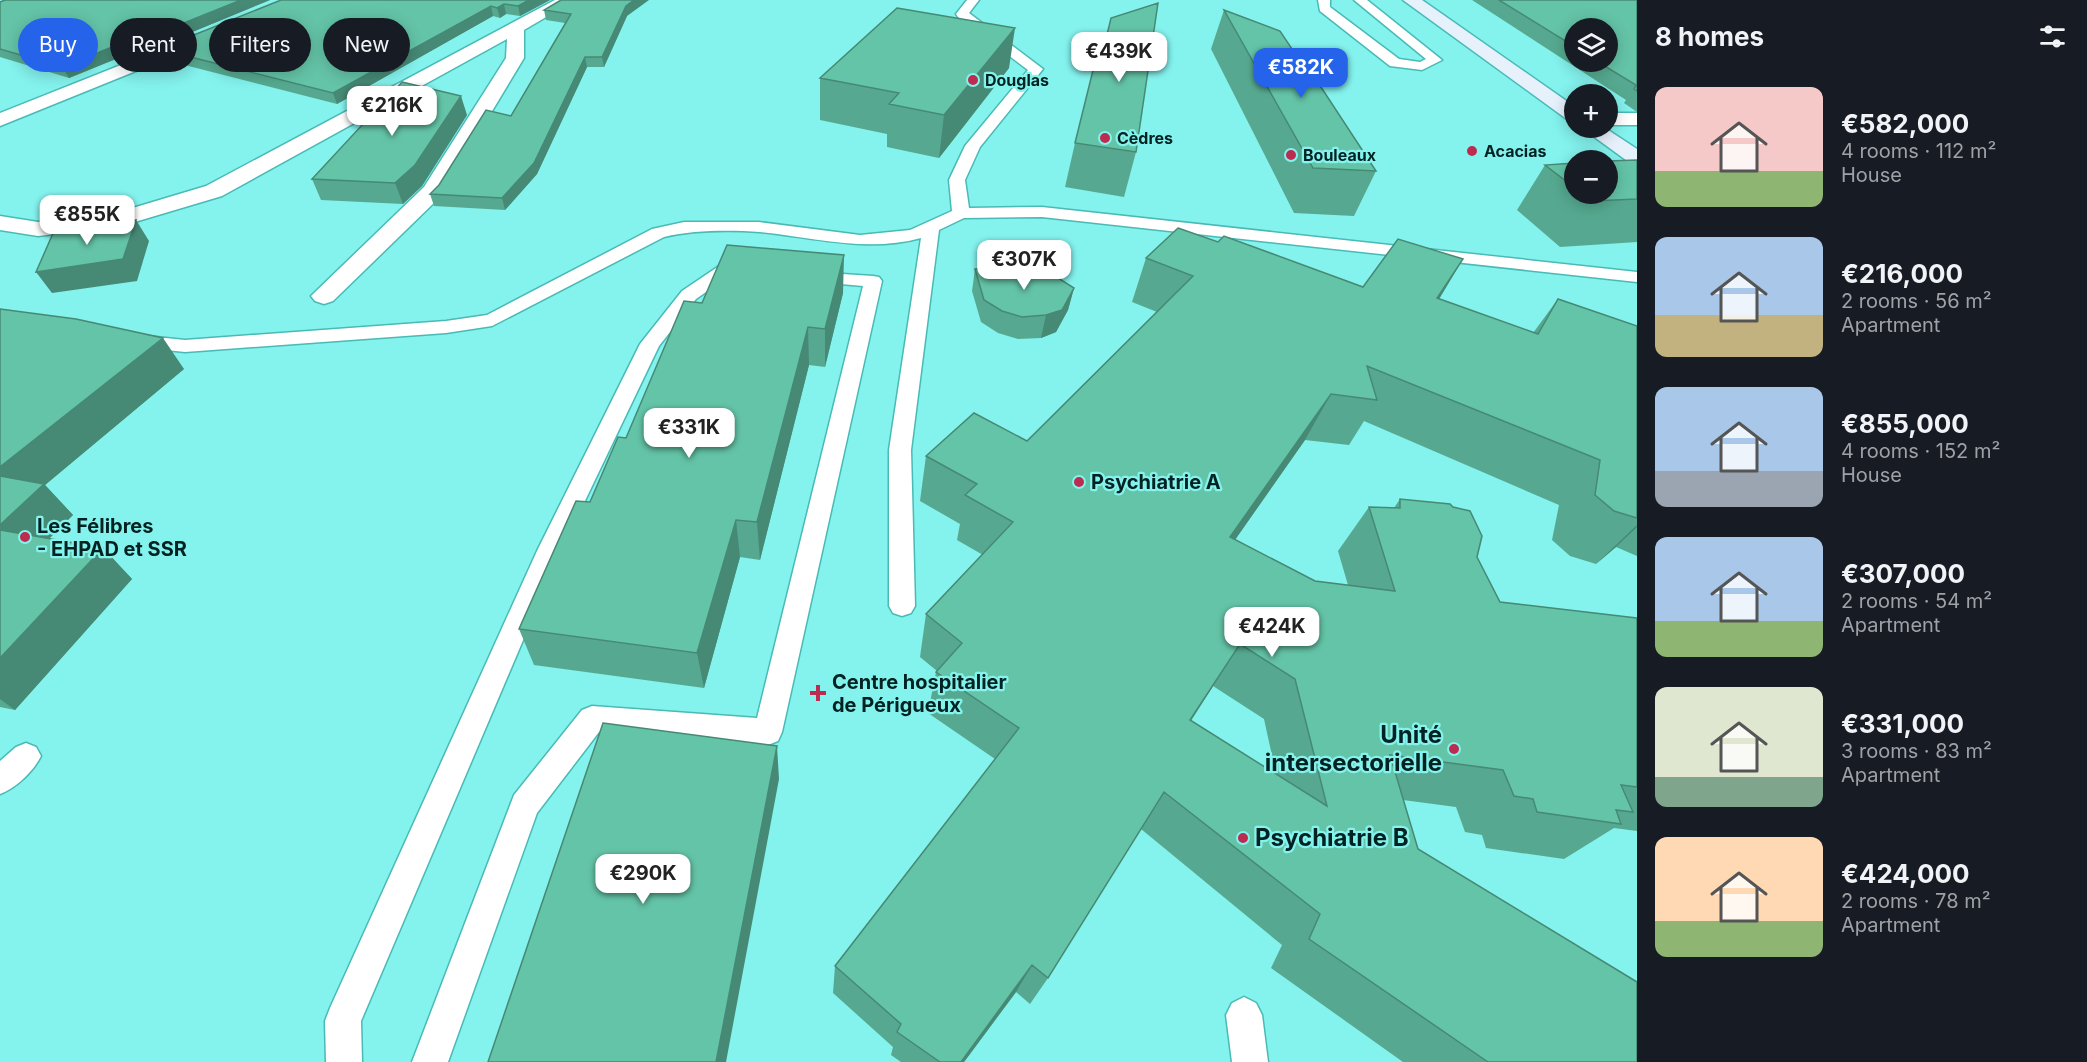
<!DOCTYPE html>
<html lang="en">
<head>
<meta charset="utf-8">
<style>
  :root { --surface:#171b24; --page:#242831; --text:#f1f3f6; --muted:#9ea1a6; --accent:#2563eb }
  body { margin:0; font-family:Inter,sans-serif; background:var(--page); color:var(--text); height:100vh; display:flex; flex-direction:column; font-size:22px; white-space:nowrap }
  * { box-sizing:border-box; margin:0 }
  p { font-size:20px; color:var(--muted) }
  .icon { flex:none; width:33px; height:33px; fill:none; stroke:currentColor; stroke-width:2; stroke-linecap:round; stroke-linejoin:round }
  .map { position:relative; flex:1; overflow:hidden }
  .sheet { display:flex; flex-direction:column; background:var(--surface); width:450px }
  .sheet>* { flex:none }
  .hud { position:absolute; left:18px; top:18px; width:570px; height:54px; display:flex; gap:12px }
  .controls { position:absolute; left:1564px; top:18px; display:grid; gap:12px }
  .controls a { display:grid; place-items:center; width:54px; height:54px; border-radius:50%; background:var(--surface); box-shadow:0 3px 15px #0003; font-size:30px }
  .price { position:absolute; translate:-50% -51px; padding:0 14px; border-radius:12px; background:#fff; color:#222; font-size:20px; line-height:39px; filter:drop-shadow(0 2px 3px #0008) }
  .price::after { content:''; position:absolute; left:50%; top:36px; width:18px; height:14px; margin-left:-9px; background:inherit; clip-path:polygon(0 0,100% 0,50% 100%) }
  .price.current { background:var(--accent); color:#fff }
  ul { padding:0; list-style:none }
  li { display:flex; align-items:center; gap:18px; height:150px; padding:0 18px }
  li span { display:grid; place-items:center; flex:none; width:168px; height:120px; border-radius:12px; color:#555 }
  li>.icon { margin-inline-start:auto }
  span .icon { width:72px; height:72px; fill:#fffc; stroke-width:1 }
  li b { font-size:26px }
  h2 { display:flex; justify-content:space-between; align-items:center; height:72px; padding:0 18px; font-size:26px }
  .pill { padding:0 21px; border-radius:27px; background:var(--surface); box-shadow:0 3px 15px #0003; font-size:21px; line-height:54px }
  .pill.current { background:var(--accent); color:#fff }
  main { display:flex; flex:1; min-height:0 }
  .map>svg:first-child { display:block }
</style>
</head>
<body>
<main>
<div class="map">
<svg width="1637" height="1062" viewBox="0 0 1637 1062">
  <rect width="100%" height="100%" fill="#84f2ed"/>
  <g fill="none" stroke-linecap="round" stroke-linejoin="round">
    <g stroke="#49bab6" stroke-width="3">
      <path id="lane" d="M967,0H979L969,13L1043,69L980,147L965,180L969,208L1042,207L1637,272V282L1042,217L964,218L939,230L911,450L915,606L911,613L902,616L893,613L889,606V450L921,238C867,253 813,237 760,232C729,230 694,230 664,237L492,326L446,333L185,352L137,347L130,345L127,341L130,337L137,335L185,340L446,321L487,315L652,229L684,222H759L860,235L910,230L952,211L949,180L965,146L1028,70L958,17L956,14Z
        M1318,0H1330V7L1399,59L1420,62L1426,59L1354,0H1367L1442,60L1422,70L1390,66L1320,11Z
        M725,265L747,267L750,271L747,275L729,276L696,299L659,346L561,551L361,1021L362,1062H326L325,1021L330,1008L537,551L640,344L682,291L719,266Z
        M812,272L873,276L879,277L882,281L782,732L778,741L768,745L599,732L537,813L448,1062H412L514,795L582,710L592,706L757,718L863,286L806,281L803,277L806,273Z
        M26,743L36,747L41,756C33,772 16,788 0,794V761L16,747Z
        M1244,997L1256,1003L1262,1015L1268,1062H1232L1226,1015L1232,1003Z"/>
    </g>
    <g stroke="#49bab6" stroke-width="3">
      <path id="street" d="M555,0H575L524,30V58L441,196L333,301L324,304L315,301L311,296L424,187L506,58L507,39L222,196L118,227L38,236L0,230V216L38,222L116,213L206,186Z
        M204,32L210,33L213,37L210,41L0,126V113Z
        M1608,113H1637V125H1608Z"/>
    </g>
    <g stroke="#49bab6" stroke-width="3">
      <path id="secondary" d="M1403,0H1422L1575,107V122L1568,120Z
        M1582,128H1605L1637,149V165L1630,163Z"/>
    </g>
    <use href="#lane" fill="#fff" fill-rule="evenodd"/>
    <use href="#street" fill="#fff" fill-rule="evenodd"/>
    <use href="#secondary" fill="#e7f1fc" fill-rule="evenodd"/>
  </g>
  <path fill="#56a990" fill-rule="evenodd" d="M5,0H270L139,54L133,52L69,78L0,57V2Z
    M281,0H550L520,16L506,14L500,18L493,16L337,104L165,60L159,49Z
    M1472,0H1637V112L1624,103L1626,100ZM1575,28L1608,62H1575Z
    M544,10L627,16L604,67H587L537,174L505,210L434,206L430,194L511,116L565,23L546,20Z
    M1224,10L1376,171L1354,216L1294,213L1211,49Z
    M1105,43L1136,152L1124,197L1065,187L1075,143Z
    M1009,68L939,158L887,147V134L820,120V78Z
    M467,115L422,186L403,204L321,200L312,179Z
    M1637,160V242L1560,247L1517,210L1545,165L1575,163V194H1608Z
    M1218,242L1363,287L1463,259L1439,299L1533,333L1558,299L1637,326V556L1616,547L1596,564L1570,556L1552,540L1559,505L1364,421L1349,445L1305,440L1235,540L1315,581L1348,585L1338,551L1369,507L1394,508L1400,499L1477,557L1500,602L1637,618V831L1614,828L1564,859L1486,848L1482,835L1465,832L1456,807L1403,800L1418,849L1637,1062H1403L1271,968L1282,945L1141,829L1048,978L1030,1004L1016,992L964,1062H901L891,1055L893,1047L833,993L835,966L995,759L928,713L936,672L937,671L920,657L926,614L983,555L957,540L960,524L920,501L926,456L1027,441L1157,312L1132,302L1146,258ZM1213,686L1264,719L1276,774L1191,721Z
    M975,269L1074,288L1068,310L1056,332L1041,338L1018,339L998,333L981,322L972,291Z
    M843,293L825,367L809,365L760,560L740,557L704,688L534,665L519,629L702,303Z
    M0,309L184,369L45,485L73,515L49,539L103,548L132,579L15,710L0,707Z"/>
  <path fill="#468975" d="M241,0H270L139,54L134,43Z
    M529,0H550L520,16L518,6Z
    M634,0H649L627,16L604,67L602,57L626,6Z
    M504,4L506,14L500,18L497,8Z
    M491,6L493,16L337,104L333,93Z
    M1015,28L1009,68L939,158L944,115Z
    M127,41L133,52L69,78L62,67Z
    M585,57L587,67L537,174L505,210L502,198Z
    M461,96L467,115L422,186L403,204L395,183Z
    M136,220L149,241L137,281L52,293L36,272Z
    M844,255L843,293L825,367V329Z
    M1463,259L1436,304L1437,298Z
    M1074,288L1068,310L1056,332L1041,338L1046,315Z
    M808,327L809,365L760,560L757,522Z
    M163,338L184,369L45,485L73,515L27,560L0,534V467Z
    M1331,394L1305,440L1206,581L1230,537Z
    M736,520L740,557L704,688L697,653Z
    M1637,525V527L1616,547L1596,564Z
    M103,548L132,579L15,710L0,699V658Z
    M1240,644L1213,686L1165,759L1190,720Z
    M777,746L779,779L726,1062H716Z
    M1032,965L1016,992L964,1062H961Z"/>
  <path fill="#64c4a7" stroke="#468975" stroke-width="1.5" fill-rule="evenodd" d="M5,0H241L134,43L127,41L62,67L0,49V2Z
    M281,0H529L518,6L504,4L497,8L491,6L333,93L159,49Z
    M561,0H634L626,6L602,57H585L534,163L502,198L430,194L439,185L486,110L511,116L571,14L544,10Z
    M1499,0H1637V91L1634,89L1636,85L1598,62H1608V28H1575V47Z
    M1158,3L1136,152L1075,143L1100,42L1105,43L1111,18Z
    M897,8L1015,28L944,115L889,104L899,93L820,78Z
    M1224,10L1280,31L1296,55H1300L1376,171L1313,168Z
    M402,82L461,96L415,165L395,183L312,179Z
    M1637,160V199L1592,201L1582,194H1608V161Z
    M1575,163V188L1545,165Z
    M136,220L123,259L36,272L54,231Z
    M1178,228L1218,242L1224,236L1363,287L1398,239L1463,259L1437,298L1538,334L1558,299L1637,326V518L1614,511L1595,495L1600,460L1367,366L1377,400L1331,394L1230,537L1315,581L1395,591L1369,507L1400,508V499L1450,504L1453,507L1470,511L1482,536L1477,557L1500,602L1637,618V787L1621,785L1633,812L1616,810L1621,824L1537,812L1533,799L1514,796L1503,770L1390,755L1418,849L1637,982V1062H1488L1309,939L1320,914L1164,792L1048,978L1032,965L961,1062H940L897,1032L901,1024L835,966L1019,728L936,672L962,643L926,614L1013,522L965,495L977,484L926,456L974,413L1027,441L1193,276L1146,258ZM1240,644L1295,679L1327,806L1190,720Z
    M727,245L844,255L825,329L808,327L757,522L736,520L697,653L519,629L576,501L590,502L618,437L626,438L684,301L702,303Z
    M1024,267L1047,271L1074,288L1062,310L1046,315L1022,317L1002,311L984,300L975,269Z
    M0,309L76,319L163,338L0,467Z
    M0,476L44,484L0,525Z
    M0,530L103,548L0,658Z
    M603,723L777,746L716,1062H488Z"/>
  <g fill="#bc2b50" stroke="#84f2ed" stroke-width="2">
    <circle cx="973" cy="80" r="6"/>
    <circle cx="1105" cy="138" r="6"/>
    <circle cx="1472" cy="151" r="6"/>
    <circle cx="1291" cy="155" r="6"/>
    <circle cx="1079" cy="482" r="6"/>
    <circle cx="25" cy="537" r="6"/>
    <path d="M815 684h6v6h6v6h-6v6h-6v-6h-6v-6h6z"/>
    <circle cx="1454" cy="749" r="6"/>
    <circle cx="1243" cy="838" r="6"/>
  </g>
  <g text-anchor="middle" stroke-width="4.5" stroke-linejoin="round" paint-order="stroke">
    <g font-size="16" font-weight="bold" fill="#002221" stroke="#84f2ed" text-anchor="start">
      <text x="985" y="86">Douglas</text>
      <text x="1117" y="144">Cèdres</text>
      <text x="1484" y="157">Acacias</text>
      <text x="1303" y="161">Bouleaux</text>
    </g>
    <g font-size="20" font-weight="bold" fill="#002221" stroke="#84f2ed" text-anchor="start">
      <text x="1091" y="489">Psychiatrie A</text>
      <text x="37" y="533">Les Félibres<tspan x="37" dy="23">- EHPAD et SSR</tspan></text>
      <text x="832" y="689">Centre hospitalier<tspan x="832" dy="23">de Périgueux</tspan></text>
    </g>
    <g font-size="24" font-weight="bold" fill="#002221" stroke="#84f2ed" text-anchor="end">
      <text x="1442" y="743">Unité<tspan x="1442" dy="28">intersectorielle</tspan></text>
      <text x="1255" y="846" text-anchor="start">Psychiatrie B</text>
    </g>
  </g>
</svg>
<div class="controls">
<a><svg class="icon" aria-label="layers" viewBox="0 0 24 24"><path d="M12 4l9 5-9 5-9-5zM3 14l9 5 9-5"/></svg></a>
<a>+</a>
<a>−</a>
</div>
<b class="price" style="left:1119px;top:83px">€439K</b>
<b class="price current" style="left:1301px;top:99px">€582K</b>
<b class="price" style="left:392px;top:137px">€216K</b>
<b class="price" style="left:87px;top:246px">€855K</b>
<b class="price" style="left:1024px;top:291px">€307K</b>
<b class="price" style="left:689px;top:459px">€331K</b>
<b class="price" style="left:1272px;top:658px">€424K</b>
<b class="price" style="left:643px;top:905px">€290K</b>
<div class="hud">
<a class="pill current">Buy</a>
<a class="pill">Rent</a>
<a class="pill">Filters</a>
<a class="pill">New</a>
</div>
</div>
<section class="sheet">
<h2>8 homes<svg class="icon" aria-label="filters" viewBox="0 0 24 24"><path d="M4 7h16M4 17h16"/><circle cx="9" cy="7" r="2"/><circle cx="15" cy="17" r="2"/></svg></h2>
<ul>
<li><span style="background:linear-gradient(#f6c9c9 70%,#8fb573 0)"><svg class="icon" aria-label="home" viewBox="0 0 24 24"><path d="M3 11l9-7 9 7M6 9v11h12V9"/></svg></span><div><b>€582,000</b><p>4 rooms · 112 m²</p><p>House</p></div></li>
<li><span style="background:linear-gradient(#a9c7e8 65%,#c2b280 0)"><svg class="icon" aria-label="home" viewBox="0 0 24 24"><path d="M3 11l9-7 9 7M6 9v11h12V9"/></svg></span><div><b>€216,000</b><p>2 rooms · 56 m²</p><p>Apartment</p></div></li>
<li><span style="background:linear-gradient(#a9c7e8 70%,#9aa5b1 0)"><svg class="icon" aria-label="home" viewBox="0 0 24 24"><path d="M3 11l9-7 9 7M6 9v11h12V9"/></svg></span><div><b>€855,000</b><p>4 rooms · 152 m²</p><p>House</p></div></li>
<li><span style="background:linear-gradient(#a9c7e8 70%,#8fb573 0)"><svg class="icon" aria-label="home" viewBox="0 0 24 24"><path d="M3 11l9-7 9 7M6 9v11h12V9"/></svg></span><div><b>€307,000</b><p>2 rooms · 54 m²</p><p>Apartment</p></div></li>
<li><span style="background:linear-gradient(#dfe7d0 75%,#7fa58c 0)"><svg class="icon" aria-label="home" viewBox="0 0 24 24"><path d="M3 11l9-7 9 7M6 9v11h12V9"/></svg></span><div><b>€331,000</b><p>3 rooms · 83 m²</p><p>Apartment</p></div></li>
<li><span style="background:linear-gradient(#ffd9b3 70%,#8fb573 0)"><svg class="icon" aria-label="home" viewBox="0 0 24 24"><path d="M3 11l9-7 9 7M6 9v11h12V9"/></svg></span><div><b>€424,000</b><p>2 rooms · 78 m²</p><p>Apartment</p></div></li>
</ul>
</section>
</main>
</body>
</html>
